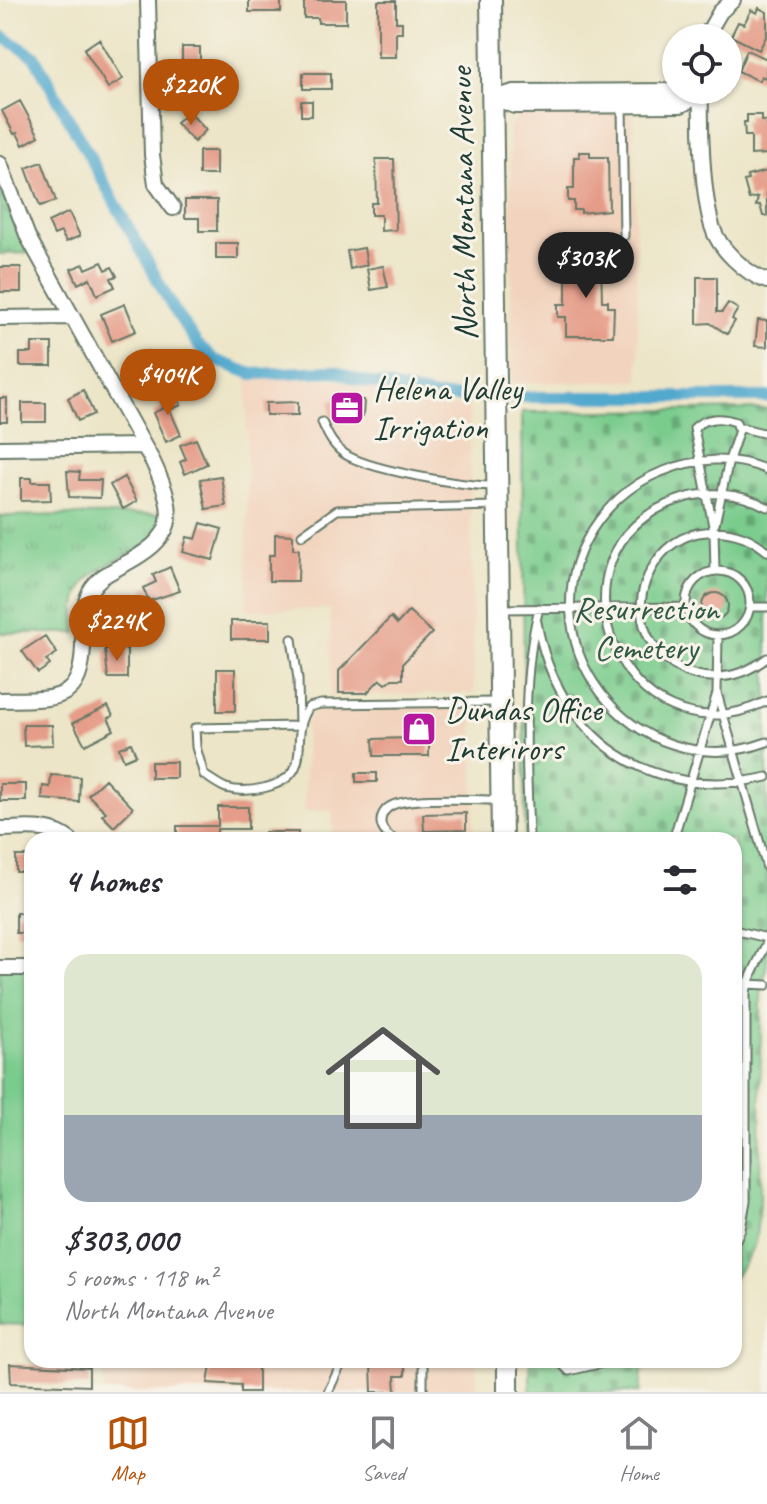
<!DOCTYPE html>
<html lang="en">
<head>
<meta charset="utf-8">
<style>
  :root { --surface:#fff; --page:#f2f2f3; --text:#2b2b33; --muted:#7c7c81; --line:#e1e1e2; --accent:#b45309 }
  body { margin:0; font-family:Caveat,sans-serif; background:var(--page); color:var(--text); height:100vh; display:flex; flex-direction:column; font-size:30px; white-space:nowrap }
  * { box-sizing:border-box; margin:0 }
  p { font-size:26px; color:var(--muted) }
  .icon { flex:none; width:44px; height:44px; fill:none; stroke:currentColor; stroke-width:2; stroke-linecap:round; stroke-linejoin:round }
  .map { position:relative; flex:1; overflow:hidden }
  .panel { position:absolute; left:24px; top:832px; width:718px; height:536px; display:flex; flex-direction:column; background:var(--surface); border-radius:24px; box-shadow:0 2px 6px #0004 }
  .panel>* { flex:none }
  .controls { position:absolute; left:662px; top:24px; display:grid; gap:16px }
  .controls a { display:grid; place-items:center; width:80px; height:80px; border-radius:50%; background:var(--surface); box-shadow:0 2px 6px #0004; font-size:40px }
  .price { position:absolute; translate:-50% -68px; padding:0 18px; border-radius:28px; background:var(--accent); color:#fff; font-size:26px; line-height:52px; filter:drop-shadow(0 2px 4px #0008) }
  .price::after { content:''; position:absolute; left:50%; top:48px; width:24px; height:18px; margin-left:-12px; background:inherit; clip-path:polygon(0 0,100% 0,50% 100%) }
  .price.active { background:#222; color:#fff }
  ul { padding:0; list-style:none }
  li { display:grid; align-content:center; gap:16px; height:424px; padding:0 40px }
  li+li { border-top:2px solid var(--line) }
  li span { display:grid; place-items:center; height:248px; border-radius:24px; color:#555 }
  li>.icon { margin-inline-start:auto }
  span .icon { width:144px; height:144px; fill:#fffc; stroke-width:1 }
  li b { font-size:34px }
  h2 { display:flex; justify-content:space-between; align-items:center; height:96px; padding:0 40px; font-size:34px }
  .tab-bar { display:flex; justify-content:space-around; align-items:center; height:112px; border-top:2px solid var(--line); background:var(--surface); font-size:22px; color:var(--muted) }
  .tab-bar a { display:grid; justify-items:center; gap:4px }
  .tab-bar .active { color:var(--accent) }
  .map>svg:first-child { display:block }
</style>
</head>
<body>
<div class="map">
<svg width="767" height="1392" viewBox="0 0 767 1392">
  <defs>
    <pattern id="cemetery-stones" width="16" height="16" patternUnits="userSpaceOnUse" patternTransform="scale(2)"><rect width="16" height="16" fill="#7acc8d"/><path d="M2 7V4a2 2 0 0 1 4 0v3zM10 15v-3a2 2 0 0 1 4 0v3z" fill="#63a774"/></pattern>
    <pattern id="park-tufts" width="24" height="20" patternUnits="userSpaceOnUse" patternTransform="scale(2)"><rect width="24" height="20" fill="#7acc8d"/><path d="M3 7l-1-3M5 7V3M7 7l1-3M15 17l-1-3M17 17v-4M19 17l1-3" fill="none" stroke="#63a774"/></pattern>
  </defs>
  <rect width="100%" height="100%" fill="#f7f3e8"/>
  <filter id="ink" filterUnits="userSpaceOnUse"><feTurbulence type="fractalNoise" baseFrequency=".0125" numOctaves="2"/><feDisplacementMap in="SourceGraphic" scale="16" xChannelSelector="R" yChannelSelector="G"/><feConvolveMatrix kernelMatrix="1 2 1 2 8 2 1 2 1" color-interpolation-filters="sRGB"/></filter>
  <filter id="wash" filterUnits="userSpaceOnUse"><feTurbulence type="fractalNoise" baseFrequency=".006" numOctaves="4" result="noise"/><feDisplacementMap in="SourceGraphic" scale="32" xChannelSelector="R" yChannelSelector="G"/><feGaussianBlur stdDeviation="1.8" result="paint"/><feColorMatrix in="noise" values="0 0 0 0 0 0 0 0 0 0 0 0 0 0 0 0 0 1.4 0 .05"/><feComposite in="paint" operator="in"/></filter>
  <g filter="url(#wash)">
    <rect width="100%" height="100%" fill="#ece5c7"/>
    <path fill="#f2d4be" d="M633,112L639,381L512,383L510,126L518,115L524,113Z
      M247,378L336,380L379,390L406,402L444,407L469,405L474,693L331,696L330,609L247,610Z
      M473,705L474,840H333L332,811H304L306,721L313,711L321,709Z
      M103,1360H477V1392H104Z"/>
    <path fill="#7acc8d" stroke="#4c8460" stroke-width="2" d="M0,967H32V1325L0,1324Z"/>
    <path fill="url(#cemetery-stones)" stroke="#4c8460" stroke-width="2" d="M767,409V963L761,993L760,1205L755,1243L748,1258L734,1278V840H525L522,412Z
      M530,1360H650L642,1371L640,1392H530Z"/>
    <path fill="url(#park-tufts)" stroke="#4c8460" stroke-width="2" d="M0,185L10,214L28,253L0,254Z
      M162,514C155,568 82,550 76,607C75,615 76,624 77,633H0V516Z"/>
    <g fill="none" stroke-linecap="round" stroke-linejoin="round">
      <path stroke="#51a9ce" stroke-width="12" d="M0,35L34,56L173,308L198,345L215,360L252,374L335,371L358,380L436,397H767"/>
    </g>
    <g id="blocks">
      <path fill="#e59c88" d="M249,0H281V12H249Z
        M304,0H346V23H318V18H304Z
        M378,1H396V22H402V32H396V57H378Z
        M759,8L767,12V35L759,50L731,36L738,22L744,24L751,10L757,13Z
        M99,39L123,79L108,88L84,49Z
        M182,47H200V89L182,90Z
        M747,50L767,59L766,78L761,76L759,81L738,71Z
        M303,73H331V89H303Z
        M20,101L39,136L23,145L17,133L14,134L2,111Z
        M301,101H312V116H301Z
        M189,112L206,130L194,142L176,123Z
        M747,115H761V121H767V154L751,155V136H745L744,122H747Z
        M199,151H216V175H199Z
        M579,152H590V157H608L609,210L581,213V210H574V201H568V189H574V157H579Z
        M376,159H394L396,230L381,231V215H371V203H377Z
        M42,162L56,201L40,206L26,168Z
        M767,171V216H763L760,205L756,206L758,197L749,199L744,181L748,180L747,176Z
        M185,200H217V231H199V218H185Z
        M69,212L80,236L66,242L61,232L54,235L48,222Z
        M216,243H238V259H216Z
        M364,248L367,265L350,269L347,251Z
        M574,254H585V261H601L602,301H608V307H614L613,336H566V317H558V304H566V261H574Z
        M102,262L106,270L112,267L117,276L111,278L115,287L97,295L90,278L78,284L71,269L84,264L86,269Z
        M383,266L388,287L371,290L367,269Z
        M0,267H21V292H0Z
        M697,277H717V312H722L728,303L738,309L732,319L735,321L727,334L710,323L697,324Z
        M125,304L136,331L112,341L101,314Z
        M758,320L767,321V347L755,346Z
        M32,343H52V366H20V353H32Z
        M148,351L166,383L142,395L136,383L141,381L130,360Z
        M83,390L94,414L78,421L68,398Z
        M174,391L181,405L170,410L181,435L166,442L153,413L164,408L160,398Z
        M0,398H7V422H0Z
        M330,400H364L363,416L331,419Z
        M298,402V415H266V403Z
        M22,403H46V422H22Z
        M196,439L207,464L185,474L180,462L186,459L180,445Z
        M67,471L80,472L79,480H101L100,498L69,497Z
        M221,476L226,506L206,509L200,479Z
        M124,477L137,501L123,509L110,485Z
        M21,478H32V482H50L51,500L21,501Z
        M201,523L222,529L213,560L183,552L187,537L196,539Z
        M275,534L293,535V549H299L298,581H269V555H275Z
        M170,567L180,591L149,601L143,588L156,582L153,575Z
        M702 606a13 13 0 1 1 26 0a13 13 0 1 1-26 0Z
        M116,601L133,605L126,631L110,627Z
        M409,611L432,633L403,663V679H392L386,684L380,679L367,693H339V671L391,617L397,624Z
        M231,621H270V639H231Z
        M45,636L57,653L46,660L50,665L38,673L22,651Z
        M105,649H127V678H108Z
        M217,669H235V711H217Z
        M108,706L113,716L108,718L114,730L85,745L73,723Z
        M429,719V756H374L373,739L409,738V720Z
        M23,725H52L53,745L24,746Z
        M131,743L136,755L124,760L119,748Z
        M151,762H176V778H151Z
        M356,773H377V782H356Z
        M51,775L80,777L79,802L42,799L43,786L50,787Z
        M105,779L133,808L114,827L102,815L106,812L88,795Z
        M0,784H26V801H0Z
        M218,807H248V829H217V840H177V826H218Z
        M466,813V830L424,831L423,814Z
        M265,832H298V840H265Z
        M16,856H32V872H16Z
        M28,907H32V940H29V933H16V913H29Z
        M377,1360H395V1364H405V1376H395L396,1392H372L371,1365H377Z
        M10,1364L89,1368V1386L11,1383Z
        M258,1364V1392H241V1385L208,1383L211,1365Z"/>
    </g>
  </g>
  <g filter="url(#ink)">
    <use href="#blocks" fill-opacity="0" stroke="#677867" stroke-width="2"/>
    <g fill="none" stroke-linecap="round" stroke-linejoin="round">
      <g stroke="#677867" stroke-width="11">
        <path id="lane" d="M622,106L624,236
          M322,422C328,436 334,448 348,456C376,471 463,486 495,486
          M767,470C733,455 695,458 661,472C636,482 615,499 599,520C514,636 633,791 767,742
          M767,507C739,492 707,490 678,500C534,550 622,772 767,701
          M715,524L729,460L739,430L743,428L767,434
          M302,535L337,510L495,506
          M767,551C747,534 725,528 698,533C683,536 667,546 658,559C604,633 692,715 767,658
          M715,571L714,531L694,428C705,417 722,417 736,422L739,430
          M686 603a32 32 0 1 1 64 0a32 32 0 1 1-64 0Z
          M750,607H767
          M500,609L686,607
          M537,622C557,738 651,804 767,777
          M718,635L717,693L767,868
          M292,639L298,679L299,726L195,728L196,747L204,775C211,779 218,785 226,788C246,794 285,788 295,768C304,750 293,732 309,707L321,704L498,702
          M395,840C389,837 385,834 382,827C379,819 383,810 391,806C408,796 476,800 499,800
          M453,840L499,839
          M529,840C527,762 520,684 539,608
          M673,840L717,693
          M734,930L767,938
          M734,978L747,984L767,985
          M734,1244L741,1229L746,1201V993C747,980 761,957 767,942
          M423,1360V1392
          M558,1360L569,1371L616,1360
          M328,1392L343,1360"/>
      </g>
      <g stroke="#677867" stroke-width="18">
        <path id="street" d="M148,0L152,155L156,184L173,208
          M705,38L720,12L733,0
          M701,90C700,126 702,192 712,226C718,248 746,274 767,281
          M493,98L515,106L681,105L701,95
          M493,98L514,92L681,91L701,95
          M0,164L28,237L153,462C179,518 176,537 121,566C109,573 100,576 92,588C84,600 83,615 83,629C85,703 64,699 0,700
          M0,318L70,317
          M0,448L143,446
          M0,829C25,829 49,824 70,840
          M0,968H32"/>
      </g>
      <g stroke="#677867" stroke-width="24">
        <path id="secondary" d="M491,0L502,840
          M508,1360V1392"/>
      </g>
      <use href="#lane" stroke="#fff" stroke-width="7"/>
      <use href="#street" stroke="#fff" stroke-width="14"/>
      <use href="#secondary" stroke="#fff" stroke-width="20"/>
    </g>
  </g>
  <defs>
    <g id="office-square" transform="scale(1.8)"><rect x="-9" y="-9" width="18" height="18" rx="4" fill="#b5179e" stroke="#f7f3e8"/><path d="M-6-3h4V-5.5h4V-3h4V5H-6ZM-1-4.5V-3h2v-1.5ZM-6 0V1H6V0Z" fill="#fff"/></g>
    <g id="shop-square" transform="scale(1.8)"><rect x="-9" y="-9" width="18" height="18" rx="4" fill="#b5179e" stroke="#f7f3e8"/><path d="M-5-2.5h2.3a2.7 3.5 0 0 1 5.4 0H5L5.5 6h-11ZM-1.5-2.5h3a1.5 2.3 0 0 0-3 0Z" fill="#fff"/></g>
  </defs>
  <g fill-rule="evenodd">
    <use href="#office-square" x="347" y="408"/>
    <use href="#shop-square" x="419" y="729"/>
  </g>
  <g text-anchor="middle" stroke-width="6" stroke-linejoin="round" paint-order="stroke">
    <g font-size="34" fill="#1f3d34" stroke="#f7f3e8">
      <text transform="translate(462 204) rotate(-91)" y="12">North Montana Avenue</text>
    </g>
    <g font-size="34" fill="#1f3d34" stroke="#f7f3e8" text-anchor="start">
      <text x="373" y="400">Helena Valley<tspan x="373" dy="39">Irrigation</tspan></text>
      <text x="445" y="721">Dundas Office<tspan x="445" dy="39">Interirors</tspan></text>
    </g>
    <g font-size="34" fill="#315a46" stroke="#f7f3e8">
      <text x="646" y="620">Resurrection<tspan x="646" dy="39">Cemetery</tspan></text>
    </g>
  </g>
</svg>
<div class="controls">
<a><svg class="icon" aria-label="locate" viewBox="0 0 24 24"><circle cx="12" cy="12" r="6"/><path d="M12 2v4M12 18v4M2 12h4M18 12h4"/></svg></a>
</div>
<b class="price" style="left:191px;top:127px">$220K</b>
<b class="price active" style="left:586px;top:300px">$303K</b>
<b class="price" style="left:168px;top:417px">$404K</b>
<b class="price" style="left:117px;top:663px">$224K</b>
<section class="panel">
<h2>4 homes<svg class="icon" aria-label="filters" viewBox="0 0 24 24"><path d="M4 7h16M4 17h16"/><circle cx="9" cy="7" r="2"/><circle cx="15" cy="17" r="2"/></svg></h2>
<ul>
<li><span style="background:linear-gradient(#dfe7d0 65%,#9aa5b1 0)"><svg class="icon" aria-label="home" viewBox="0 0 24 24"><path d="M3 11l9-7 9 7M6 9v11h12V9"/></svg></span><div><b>$303,000</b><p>5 rooms · 118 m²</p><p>North Montana Avenue</p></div></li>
</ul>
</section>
</div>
<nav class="tab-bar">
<a class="active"><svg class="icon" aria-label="map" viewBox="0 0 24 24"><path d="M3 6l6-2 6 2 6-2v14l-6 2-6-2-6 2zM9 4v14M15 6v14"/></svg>Map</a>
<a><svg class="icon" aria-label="saved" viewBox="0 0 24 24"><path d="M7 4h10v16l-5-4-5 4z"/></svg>Saved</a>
<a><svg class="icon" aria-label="home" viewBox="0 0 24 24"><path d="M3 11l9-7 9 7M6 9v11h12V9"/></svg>Home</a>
</nav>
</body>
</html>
